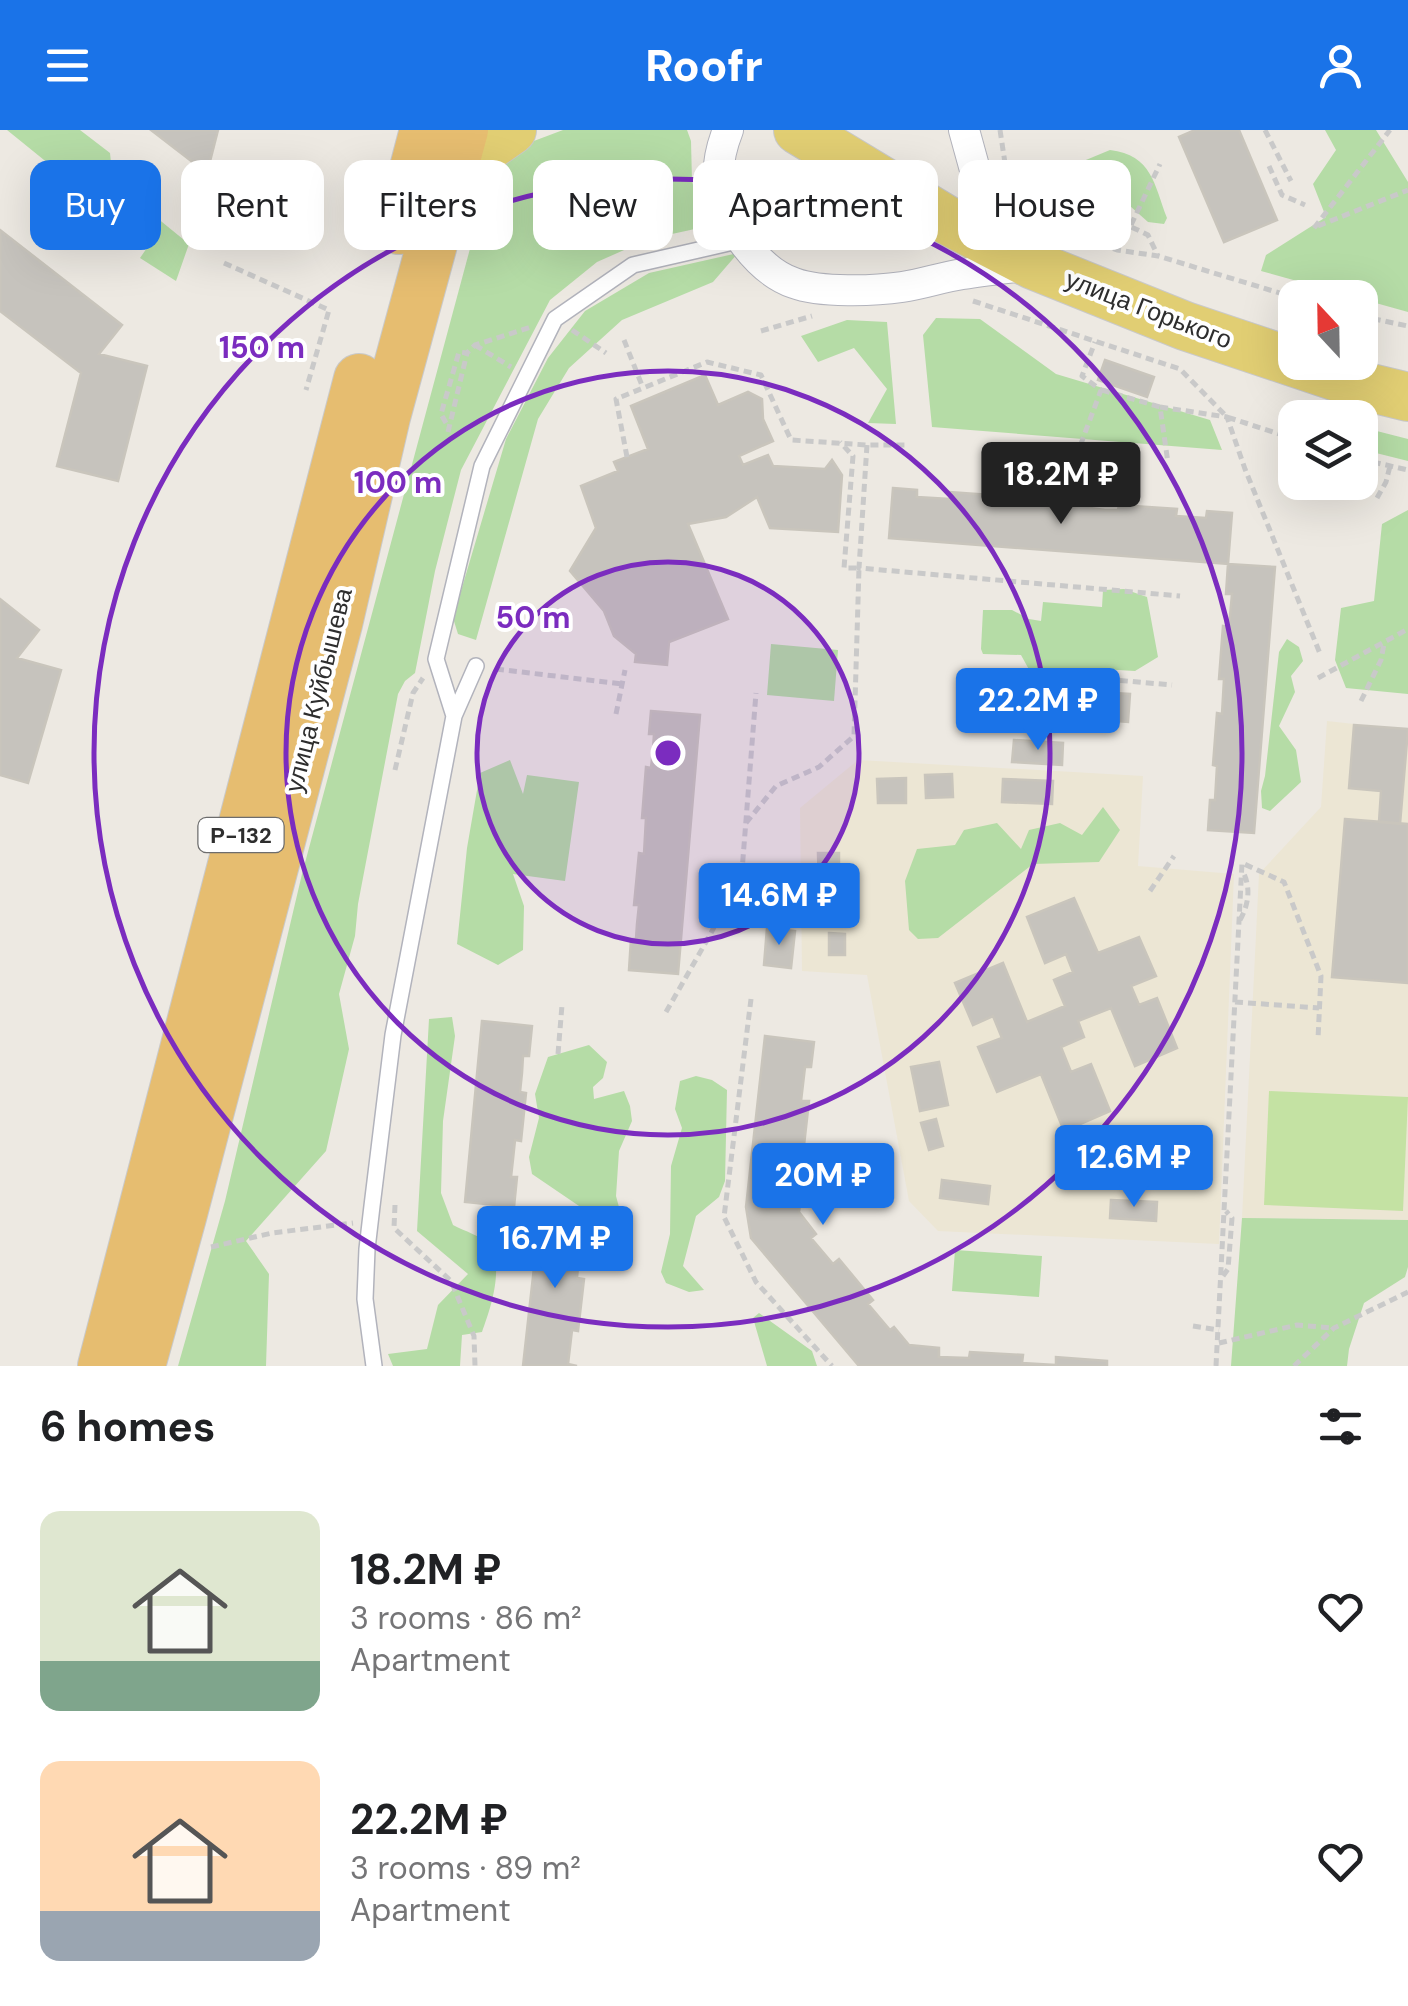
<!DOCTYPE html>
<html lang="en">
<head>
<meta charset="utf-8">
<style>
  :root { --surface:#fff; --page:#f6f6f6; --text:#202124; --muted:#757577; --accent:#1a73e8 }
  body { margin:0; font-family:"DM Sans",sans-serif; background:var(--page); color:var(--text); height:100vh; display:flex; flex-direction:column; font-size:38px; white-space:nowrap }
  * { box-sizing:border-box; margin:0 }
  p { font-size:32px; color:var(--muted) }
  .icon { flex:none; width:55px; height:55px; fill:none; stroke:currentColor; stroke-width:2; stroke-linecap:round; stroke-linejoin:round }
  .map { position:relative; height:1236px; overflow:hidden }
  .sheet { display:flex; flex-direction:column; background:var(--surface); flex:1 }
  .sheet>* { flex:none }
  .banner { position:absolute; left:30px; top:30px; width:1350px; height:90px; display:flex; gap:20px }
  .needle { width:65px; rotate:338deg }
  .fabs { position:absolute; left:1278px; top:150px; display:grid; gap:20px }
  .fabs a { display:grid; place-items:center; width:100px; height:100px; border-radius:20px; background:var(--surface); box-shadow:0 10px 40px #0002; font-size:50px }
  .price { position:absolute; translate:-50% -85px; padding:0 22px; border-radius:10px; background:var(--accent); color:#fff; font-size:32px; line-height:65px; filter:drop-shadow(0 2px 5px #0008) }
  .price::after { content:''; position:absolute; left:50%; top:60px; width:30px; height:22px; margin-left:-15px; background:inherit; clip-path:polygon(0 0,100% 0,50% 100%) }
  .price.selected { background:#222; color:#fff }
  ul { padding:0; list-style:none }
  li { display:flex; align-items:center; gap:30px; height:250px; padding:0 40px }
  li span { display:grid; place-items:center; flex:none; width:280px; height:200px; border-radius:20px; color:#555 }
  li>.icon { margin-inline-start:auto }
  span .icon { width:120px; height:120px; fill:#fffc; stroke-width:1 }
  li b { font-size:42px }
  h2 { display:flex; justify-content:space-between; align-items:center; height:120px; padding:0 40px; font-size:42px }
  .pill { padding:0 35px; border-radius:20px; background:var(--surface); box-shadow:0 10px 40px #0002; font-size:35px; line-height:90px }
  .pill.selected { background:var(--accent); color:#fff }
  header { display:flex; justify-content:space-between; align-items:center; height:130px; padding:0 40px; background:var(--accent); color:#fff; font-size:45px; font-weight:800 }
  .map>svg:first-child { display:block }
</style>
</head>
<body>
<header><svg class="icon" aria-label="menu" viewBox="0 0 24 24"><path d="M4 6h16M4 12h16M4 18h16"/></svg>Roofr<svg class="icon" aria-label="person" viewBox="0 0 24 24"><circle cx="12" cy="8" r="4"/><path d="M4 21q1-7 8-7t8 7"/></svg></header>
<div class="map">
<svg width="1408" height="1236" viewBox="0 0 1408 1236">
  <rect width="100%" height="100%" fill="#ede9e2"/>
  <path fill="#ece6d4" d="M1327,591L1408,600V1090L1242,1088L1259,744L1321,677Z
    M858,630L1143,646L1138,736L1234,744L1219,1114L938,1101L909,1071L867,845L802,841L800,678Z"/>
  <path fill="#b5dca6" d="M7,0H80L110,23L113,52L189,114L176,151L140,128L149,115Z
    M563,0H687L691,11L692,51L704,97L649,109L597,132L550,170L461,340L435,441L415,543L405,551L398,564L358,774L355,806L339,864L349,919L326,1021L246,1111L269,1144L266,1236H178L225,1071L302,744L493,33L507,21Z
    M1325,0H1376L1408,52V182L1261,141L1266,125L1326,87L1313,54L1336,20Z
    M1110,20C1152,25 1154,54 1167,88L1164,94L1148,92L1121,68L1082,58L1064,45L1069,37Z
    M738,123L713,152L622,190L569,238L538,289L476,510L458,504L453,488L506,309L548,228L585,181L649,143Z
    M936,188L980,189L1056,244L1210,290L1222,320L932,297L923,205Z
    M847,190L887,192L896,294L868,293L887,259L854,218L818,232L801,206Z
    M1365,298L1408,309V331L1360,319V308Z
    M1408,380V564L1346,558L1335,530L1341,478L1374,471L1382,394Z
    M1124,459L1147,467L1158,527L1135,541L1083,538L1048,556L1032,545L1021,525L983,524L981,519L983,480H1012L1029,489L1041,491L1043,472L1102,477L1103,460Z
    M1287,509L1299,517L1303,531L1291,546L1295,562L1279,596L1296,620L1301,652L1270,681L1262,678L1261,661L1265,646L1279,522Z
    M771,514L838,520L834,571L767,565Z
    M510,630L523,664L527,645L579,652L565,751L513,744L524,776L523,820L498,835L457,814L467,718L480,643Z
    M1103,677L1120,700L1099,732L1033,734L938,808L918,809L909,800L905,751L917,719L955,715L964,700L997,693L1021,719L1029,700L1060,693L1082,705Z
    M452,887L455,906L443,991L441,1063L453,1095C464,1101 482,1106 489,1115C505,1137 490,1180 482,1202L462,1205L460,1236H393L388,1224L427,1219L438,1175L468,1144L417,1101L429,889Z
    M589,915L607,932L603,948L593,957L594,969L624,961L630,976L632,991L619,1021L616,1066L623,1092L617,1111L603,1084L582,1078L532,1044L529,1027L539,988L535,964L548,927Z
    M696,946L712,950L727,960L725,1051L719,1067L696,1086L683,1136L704,1160L689,1162L666,1153L661,1142L670,1104L671,1036L682,998L675,979L680,951Z
    M1242,1088L1408,1090V1137L1405,1147L1364,1173L1349,1219L1347,1236H1231Z
    M955,1120L1042,1126L1039,1167L952,1161Z
    M759,1183L812,1221L817,1236H767L753,1188Z"/>
  <path fill="#c4e2a3" d="M1269,961L1408,967L1403,1081L1264,1075Z"/>
  <path fill="#c6c3bd" stroke="#c9c5bc" stroke-width="2.5" d="M151,0H218L207,43Z
    M1195,0H1239L1277,90L1224,112L1179,7Z
    M0,100L122,195L99,224L147,236L118,351L57,336L81,243L0,181Z
    M1105,230L1154,247L1147,267L1098,250Z
    M705,245L718,275L748,262L762,269L763,289L773,311L739,326L743,335L768,325L773,336L825,339L832,330L842,345L838,402L770,398L757,367L726,387L688,394L728,489L669,512L667,535L635,532L636,524L614,506L604,481L570,441L596,398L581,356L618,341L614,332L648,319L631,276Z
    M893,358L917,360V367L950,369V362L1004,366V372L1020,374L1036,375L1037,369L1091,373L1090,378L1105,380H1118L1119,375L1177,379L1176,386L1206,388L1207,381L1232,383L1228,434L889,408Z
    M1228,434L1275,437L1254,703L1208,700L1210,670H1215L1217,636L1213,635L1217,583L1222,584L1224,549H1219L1223,496L1229,497L1232,464H1226Z
    M0,469L39,500L17,528L61,540L28,653L0,645Z
    M1009,555L1077,561V580L1007,575Z
    M1077,561L1130,564L1128,592L1077,588Z
    M651,581L700,585L678,844L629,840L631,809H636L637,794L639,775H634L639,723L644,724L646,688H642L646,637L651,638L653,620L654,604H649Z
    M1354,595L1408,599L1400,694L1379,692L1381,661L1349,658Z
    M1014,610L1063,613L1062,635L1012,632Z
    M952,644L953,667L926,668L925,645Z
    M906,648V673H878L877,649Z
    M1003,649L1053,651L1052,674L1002,672Z
    M1345,689L1408,694V853L1332,847Z
    M818,723H839V758L819,759Z
    M1074,768L1098,823L1139,807L1156,846L1131,856L1139,875L1157,868L1177,918L1135,936L1111,878L1078,891L1084,907L1061,917L1071,942L1091,934L1110,981L1064,1001L1041,944L997,962L978,917L1002,908L993,886L973,895L955,853L1003,833L1027,892L1065,876L1054,850L1073,842L1066,824L1045,833L1027,787Z
    M767,798L795,801L791,838L764,835Z
    M829,803L845,804V825H829Z
    M482,891L532,896L529,926H523L522,943L520,962L526,963L521,1011L515,1010L513,1029L511,1047H517L514,1077L465,1072Z
    M765,906L814,912L811,937H805L801,971H809L803,1024L797,1023L793,1057L802,1058L799,1082L816,1104L811,1108L833,1134L839,1129L873,1170L868,1174L890,1200L894,1197L909,1215L939,1218V1227L969,1228L970,1222L1023,1225L1022,1233L1056,1235V1227L1107,1231V1236H859L751,1108L746,1077Z
    M939,932L948,975L920,981L911,937Z
    M936,989L943,1016L929,1020L921,993Z
    M1173,1019L1199,1020L1198,1047L1172,1046Z
    M942,1050L990,1056L988,1074L940,1068Z
    M1111,1070L1157,1072L1156,1091L1110,1088Z
    M540,1084L589,1089L586,1114H580L577,1148L584,1149L578,1201L572,1200L568,1234L577,1236H523Z"/>
  <g fill="none" stroke-linecap="round" stroke-linejoin="round">
    <g stroke="#b2b3bc" stroke-width="18">
      <path id="service" d="M454,586L476,536
        M374,1236L365,1169L367,1119L372,1076L393,905L454,586L436,529L482,336L555,189L633,135L742,110"/>
    </g>
    <g stroke="#b2b3bc" stroke-width="32">
      <path id="minor" d="M728,0C713,38 715,68 737,103C751,124 770,145 794,153C820,163 875,161 902,157C923,154 942,147 963,144C986,140 1009,138 1032,135
        M964,0L983,69L994,89L1018,118"/>
    </g>
    <g stroke="#c9c9c9" stroke-width="50">
      <path id="primary" d="M798,0L950,92L1033,135L1185,196L1367,257L1408,267
        M444,62L465,33L512,0"/>
    </g>
    <g stroke="#c9c9c9" stroke-width="52">
      <path id="trunk" d="M399,99L425,0
        M103,1236L359,249
        M140,1236L181,1087L337,494L385,287L463,0"/>
    </g>
    <path stroke="#c9c9c9" stroke-width="5" stroke-dasharray="8 5" stroke-linecap="butt" d="M1000,0L1005,33L1038,52L1050,91L1064,102L1117,120L1158,126L1296,168
      M1265,0L1291,51
      M1269,36L1282,65L1305,75
      M1038,52L1148,105L1158,126
      M1131,95L1160,34
      M1318,96L1408,60
      M1314,98L1390,0
      M224,133L329,180L306,260
      M973,171L1180,239L1227,287L1295,309
      M1360,186L1408,196
      M572,200L606,223
      M761,201L812,186
      M624,210L643,258
      M475,215L511,237
      M1102,260L1160,277L1168,333
      M1160,277L1227,287L1245,339L1321,526
      M446,293L441,284L459,222L467,223L475,215L531,197
      M448,302L467,223
      M867,315L859,438L1180,466
      M627,327L616,269L707,232L761,245L791,310L867,315H908
      M1076,327L1101,260L1082,246L1095,212
      M1360,329L1408,340
      M1377,368L1386,352L1390,336
      M496,539L622,554
      M1081,547L1172,555
      M1318,548L1408,499
      M1361,571L1381,530L1384,514
      M616,584L625,540
      M395,640L413,563L423,548
      M746,693L776,656L819,637L854,606L859,438H844L853,326L840,312
      M1150,761L1174,726
      M1240,790C1248,776 1251,759 1244,744
      M751,869L724,1087L756,1152L832,1236
      M1235,872L1319,878
      M666,882L710,805L742,741L756,563
      M558,924L562,875
      M395,1075L394,1098L451,1151L474,1206L475,1236
      M211,1117L272,1103L353,1093
      M1223,1146L1228,1139L1232,1088L1226,1081
      M1193,1196L1219,1200
      M1219,1213L1297,1195L1333,1198
      M1216,1236L1242,733L1284,752L1321,846L1318,909
      M1294,1236L1334,1198L1408,1162"/>
    <use href="#service" stroke="#fff" stroke-width="15"/>
    <use href="#minor" stroke="#fff" stroke-width="30"/>
    <use href="#primary" stroke="#e1ce73" stroke-width="48"/>
    <use href="#trunk" stroke="#e6bd70" stroke-width="50"/>
  </g>
  <circle cx="668" cy="623" r="191" fill="#7b2cbf" fill-opacity=".12"/>
  <g fill="none" stroke="#7b2cbf" stroke-width="5">
    <circle cx="668" cy="623" r="191"/>
    <circle cx="668" cy="623" r="382"/>
    <circle cx="668" cy="623" r="574"/>
  </g>
  <g text-anchor="middle" stroke-width="8" stroke-linejoin="round" paint-order="stroke">
    <rect fill="#fff" stroke="#6d6d6d" stroke-width="2.5" x="198.5" y="688" width="85" height="34" rx="8"/>
    <g font-size="22" font-weight="bold" fill="#2e2e2e">
      <text x="241" y="713">Р-132</text>
    </g>
    <g font-size="25" fill="#2e2e2e" stroke="#fff">
      <text transform="translate(1149 179) rotate(21)" y="9">улица Горького</text>
      <text transform="translate(318 560) rotate(-76)" y="9">улица Куйбышева</text>
    </g>
  </g>
  <circle cx="668" cy="623" r="15" fill="#7b2cbf" stroke="#fff" stroke-width="5"/>
  <g font-size="30" text-anchor="middle" font-weight="bold" fill="#7b2cbf" stroke="#fff" stroke-width="8" stroke-linejoin="round" paint-order="stroke">
    <text x="262" y="228">150 m</text>
    <text x="398" y="363">100 m</text>
    <text x="533" y="498">50 m</text>
  </g>
</svg>
<div class="fabs">
<a><svg class="needle" viewBox="-14 -14 28 28"><path d="M0-13l5 13h-10z" fill="#e53935"/><path d="M0 13l5-13h-10z" fill="#757577"/></svg></a>
<a><svg class="icon" aria-label="layers" viewBox="0 0 24 24"><path d="M12 4l9 5-9 5-9-5zM3 14l9 5 9-5"/></svg></a>
</div>
<b class="price selected" style="left:1061px;top:397px">18.2M ₽</b>
<b class="price" style="left:1038px;top:623px">22.2M ₽</b>
<b class="price" style="left:779px;top:818px">14.6M ₽</b>
<b class="price" style="left:1134px;top:1080px">12.6M ₽</b>
<b class="price" style="left:823px;top:1098px">20M ₽</b>
<b class="price" style="left:555px;top:1161px">16.7M ₽</b>
<div class="banner">
<a class="pill selected">Buy</a>
<a class="pill">Rent</a>
<a class="pill">Filters</a>
<a class="pill">New</a>
<a class="pill">Apartment</a>
<a class="pill">House</a>
</div>
</div>
<section class="sheet">
<h2>6 homes<svg class="icon" aria-label="filters" viewBox="0 0 24 24"><path d="M4 7h16M4 17h16"/><circle cx="9" cy="7" r="2"/><circle cx="15" cy="17" r="2"/></svg></h2>
<ul>
<li><span style="background:linear-gradient(#dfe7d0 75%,#7fa58c 0)"><svg class="icon" aria-label="home" viewBox="0 0 24 24"><path d="M3 11l9-7 9 7M6 9v11h12V9"/></svg></span><div><b>18.2M ₽</b><p>3 rooms · 86 m²</p><p>Apartment</p></div><svg class="icon" aria-label="heart" viewBox="0 0 24 24"><path d="M12 20l-8-8c-3-5 5-10 8-4 3-6 11-1 8 4z"/></svg></li>
<li><span style="background:linear-gradient(#ffd9b3 75%,#9aa5b1 0)"><svg class="icon" aria-label="home" viewBox="0 0 24 24"><path d="M3 11l9-7 9 7M6 9v11h12V9"/></svg></span><div><b>22.2M ₽</b><p>3 rooms · 89 m²</p><p>Apartment</p></div><svg class="icon" aria-label="heart" viewBox="0 0 24 24"><path d="M12 20l-8-8c-3-5 5-10 8-4 3-6 11-1 8 4z"/></svg></li>
</ul>
</section>
</body>
</html>
